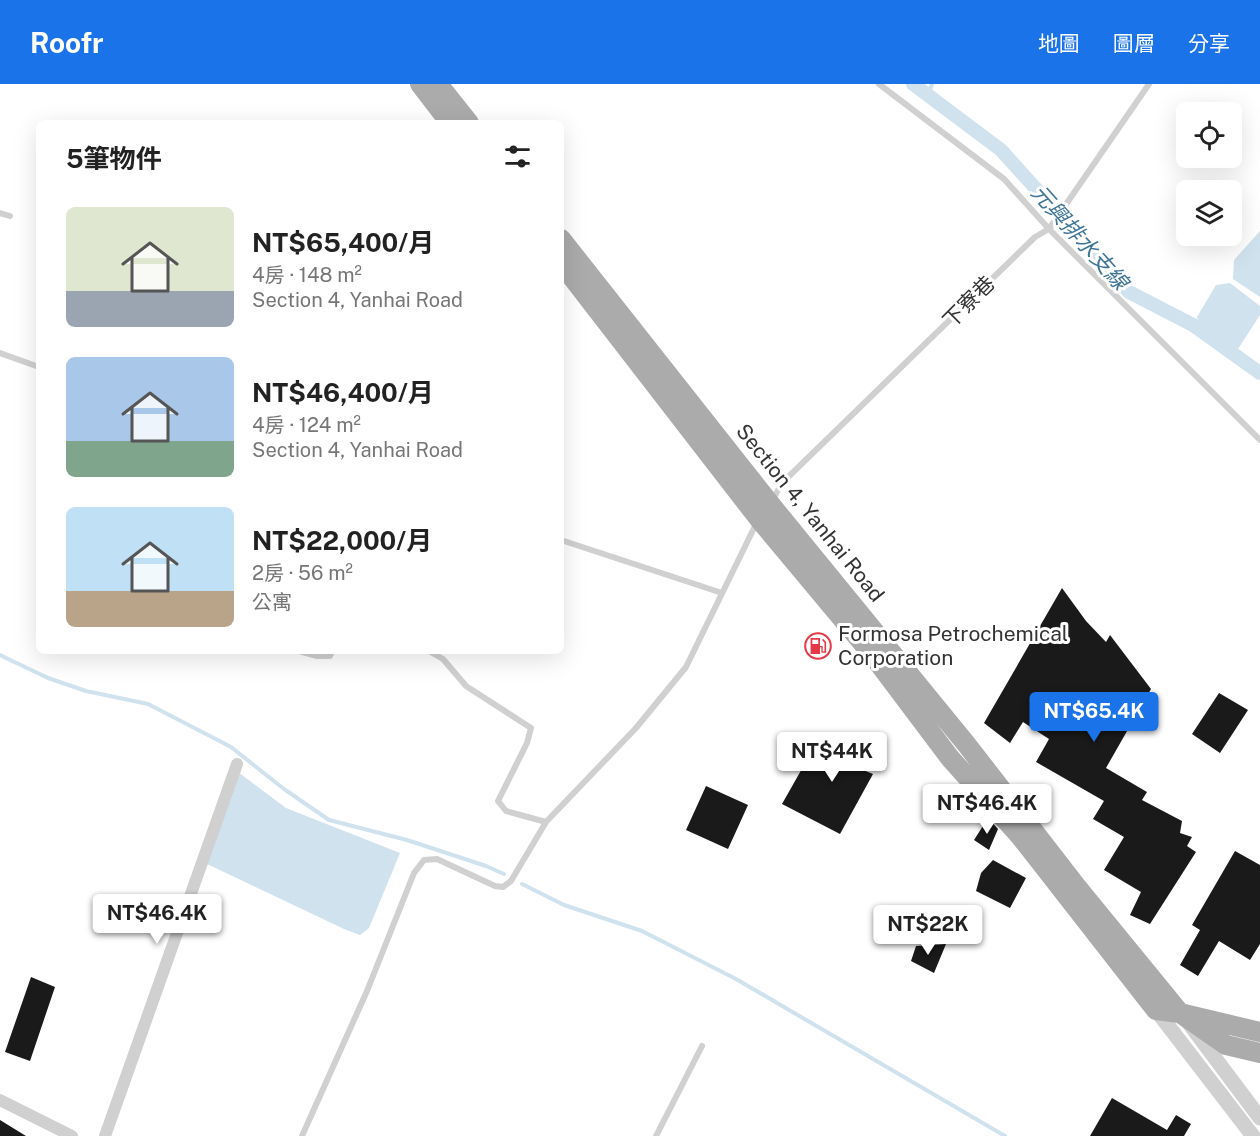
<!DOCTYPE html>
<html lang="zh-TW">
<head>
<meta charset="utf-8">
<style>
  :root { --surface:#fff; --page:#f6f6f6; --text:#222; --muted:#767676; --accent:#1a73e8 }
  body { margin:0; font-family:"Public Sans","Noto Sans TC",sans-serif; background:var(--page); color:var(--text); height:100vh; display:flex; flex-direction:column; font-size:22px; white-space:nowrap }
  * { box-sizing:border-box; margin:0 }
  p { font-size:20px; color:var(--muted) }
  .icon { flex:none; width:33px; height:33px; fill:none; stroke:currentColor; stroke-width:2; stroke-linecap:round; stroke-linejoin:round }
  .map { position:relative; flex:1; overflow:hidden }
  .panel { position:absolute; left:36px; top:36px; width:528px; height:534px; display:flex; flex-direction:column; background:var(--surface); border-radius:9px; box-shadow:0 6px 24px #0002 }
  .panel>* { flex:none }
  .controls { position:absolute; left:1176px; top:18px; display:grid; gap:12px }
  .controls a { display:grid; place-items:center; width:66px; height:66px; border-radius:9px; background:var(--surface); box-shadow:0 6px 24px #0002; font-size:30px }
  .price { position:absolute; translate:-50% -51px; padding:0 14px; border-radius:6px; background:#fff; color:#222; font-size:20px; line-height:39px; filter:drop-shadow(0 2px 3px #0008) }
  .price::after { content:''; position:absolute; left:50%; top:36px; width:18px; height:14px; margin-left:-9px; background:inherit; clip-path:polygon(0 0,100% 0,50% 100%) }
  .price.current { background:var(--accent); color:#fff }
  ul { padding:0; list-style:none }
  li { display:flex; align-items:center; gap:18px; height:150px; padding:0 30px }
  li span { display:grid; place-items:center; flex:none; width:168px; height:120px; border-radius:9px; color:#555 }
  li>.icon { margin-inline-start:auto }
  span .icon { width:72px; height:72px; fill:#fffc; stroke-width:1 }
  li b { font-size:26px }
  h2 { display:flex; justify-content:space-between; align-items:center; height:72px; padding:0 30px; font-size:26px }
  header { display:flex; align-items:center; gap:36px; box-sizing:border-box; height:84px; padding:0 30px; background:var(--accent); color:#fff }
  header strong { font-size:28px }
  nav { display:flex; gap:33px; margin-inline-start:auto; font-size:21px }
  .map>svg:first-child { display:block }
</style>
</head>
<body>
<header>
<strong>Roofr</strong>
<nav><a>地圖</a><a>圖層</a><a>分享</a></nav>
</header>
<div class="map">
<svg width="1260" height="1052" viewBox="0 0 1260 1052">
  <rect width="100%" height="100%" fill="#fff"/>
  <path fill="#cfe2ee" d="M1260,147V213L1233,195L1234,176Z
    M1230,199L1260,222V231L1238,265L1199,239L1197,233L1216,201Z
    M238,688L286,724L400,769L369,844L360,851L344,845L203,778Z"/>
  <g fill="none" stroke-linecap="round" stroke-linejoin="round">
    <path stroke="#cfe2ee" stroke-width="4" d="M928,12L932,0
      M0,571L48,594L86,607L148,620L231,663L284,705L329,736L407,756L486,782L504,790
      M522,800L564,821L642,847L736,895L1005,1052"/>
    <path stroke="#cfe2ee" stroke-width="14" d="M913,0L1001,66L1129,208L1193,241L1260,289"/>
  </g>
  <path fill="#1a1a1a" d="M1062,504L1086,537L1106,558L1110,551L1151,605L1106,684L1147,708L1142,716L1182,737L1180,749L1192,753L1187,762L1196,768L1150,840L1130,831L1141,808L1104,786L1124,753L1093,735L1104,717L1036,678L1049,655L1023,638L1010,659L984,639Z
    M1219,609L1248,626L1220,669L1192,650Z
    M839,648L873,661L863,686L873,690L840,750L782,720L812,667L829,673Z
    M706,702L748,721L728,765L686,746Z
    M988,734L998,745L989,766L974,756Z
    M1235,767L1260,781V860L1250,876L1219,857L1198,892L1180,881L1200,846L1192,841Z
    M993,776L1026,794L1010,824L976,807L981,789Z
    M929,830L955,841L948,855L922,846Z
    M946,860L934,889L911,877L916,862Z
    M31,893L55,903L30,977L5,968Z
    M1112,1014L1167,1046L1176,1031L1191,1040L1184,1052H1090Z
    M0,1036L26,1052H0Z"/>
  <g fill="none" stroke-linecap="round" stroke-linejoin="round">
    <path stroke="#d0d0d0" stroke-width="6" d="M879,0L1004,95L1049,145L1260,356
      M0,129L10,132
      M0,269L39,283
      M772,418L781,400L1035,153L1049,145L1149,0
      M561,456L722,509
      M299,567L317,572H330L332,567
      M429,567L443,575L466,602L531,644L527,659L498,717L506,727L546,738
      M302,1052L367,907L414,789L424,776L437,775L495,802L503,803L511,797L546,738L636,644L686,583L757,438
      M656,1052L702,962"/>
    <path stroke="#d0d0d0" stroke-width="12" d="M0,1016L72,1052
      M105,1052L237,680"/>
    <path stroke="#d0d0d0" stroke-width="15" d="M1156,926L1253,1052
      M1188,938L1260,1034"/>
    <path stroke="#ababab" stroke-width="20" d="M420,0L450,39
      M438,0L469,39
      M561,155L771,421L967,661L1077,803L1180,929L1226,961L1260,969
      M561,179L759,435L871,569L950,674L1020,752L1156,926L1180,929L1260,948"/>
  </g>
  <defs>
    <g id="fuel-ring" transform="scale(1.35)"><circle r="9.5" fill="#fff" stroke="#e63946" stroke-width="1.5"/><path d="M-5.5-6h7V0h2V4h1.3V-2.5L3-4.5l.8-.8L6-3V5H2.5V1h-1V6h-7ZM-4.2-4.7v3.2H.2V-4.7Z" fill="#e63946"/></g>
  </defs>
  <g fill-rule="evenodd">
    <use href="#fuel-ring" x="818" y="562"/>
  </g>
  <g text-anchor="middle" stroke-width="6" stroke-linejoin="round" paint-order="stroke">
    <g font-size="21" fill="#333" stroke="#fff">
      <text transform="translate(969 218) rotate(-45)" y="7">下寮巷</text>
      <text transform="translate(810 429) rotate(51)" y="7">Section 4, Yanhai Road</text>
    </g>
    <g font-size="21" fill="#333" stroke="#fff" text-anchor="start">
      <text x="838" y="557">Formosa Petrochemical<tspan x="838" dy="24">Corporation</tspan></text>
    </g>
    <g font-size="22" font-style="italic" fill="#3f7597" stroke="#fff">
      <text transform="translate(1080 153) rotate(48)" y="8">元興排水支線</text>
    </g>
  </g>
</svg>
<div class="controls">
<a><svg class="icon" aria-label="locate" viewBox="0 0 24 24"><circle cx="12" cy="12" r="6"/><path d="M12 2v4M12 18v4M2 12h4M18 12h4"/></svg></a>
<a><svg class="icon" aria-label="layers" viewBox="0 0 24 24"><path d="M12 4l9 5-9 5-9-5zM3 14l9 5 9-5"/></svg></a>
</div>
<b class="price current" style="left:1094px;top:659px">NT$65.4K</b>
<b class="price" style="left:832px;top:699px">NT$44K</b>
<b class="price" style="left:987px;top:751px">NT$46.4K</b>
<b class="price" style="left:157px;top:861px">NT$46.4K</b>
<b class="price" style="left:928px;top:872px">NT$22K</b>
<section class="panel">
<h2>5筆物件<svg class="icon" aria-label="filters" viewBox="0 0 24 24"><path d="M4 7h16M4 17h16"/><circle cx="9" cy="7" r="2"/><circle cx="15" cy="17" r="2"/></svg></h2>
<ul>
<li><span style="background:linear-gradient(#dfe7d0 70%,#9aa5b1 0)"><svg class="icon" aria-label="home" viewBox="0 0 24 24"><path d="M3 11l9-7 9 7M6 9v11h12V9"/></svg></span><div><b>NT$65,400/月</b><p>4房 · 148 m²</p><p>Section 4, Yanhai Road</p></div></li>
<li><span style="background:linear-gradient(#a9c7e8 70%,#7fa58c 0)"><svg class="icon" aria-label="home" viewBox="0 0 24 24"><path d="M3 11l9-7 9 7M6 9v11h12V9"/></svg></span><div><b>NT$46,400/月</b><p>4房 · 124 m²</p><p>Section 4, Yanhai Road</p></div></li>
<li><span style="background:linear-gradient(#bfe0f5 70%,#b9a48a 0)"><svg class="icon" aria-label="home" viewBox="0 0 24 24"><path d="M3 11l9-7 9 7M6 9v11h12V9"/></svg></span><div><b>NT$22,000/月</b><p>2房 · 56 m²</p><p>公寓</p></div></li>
</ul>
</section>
</div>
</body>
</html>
